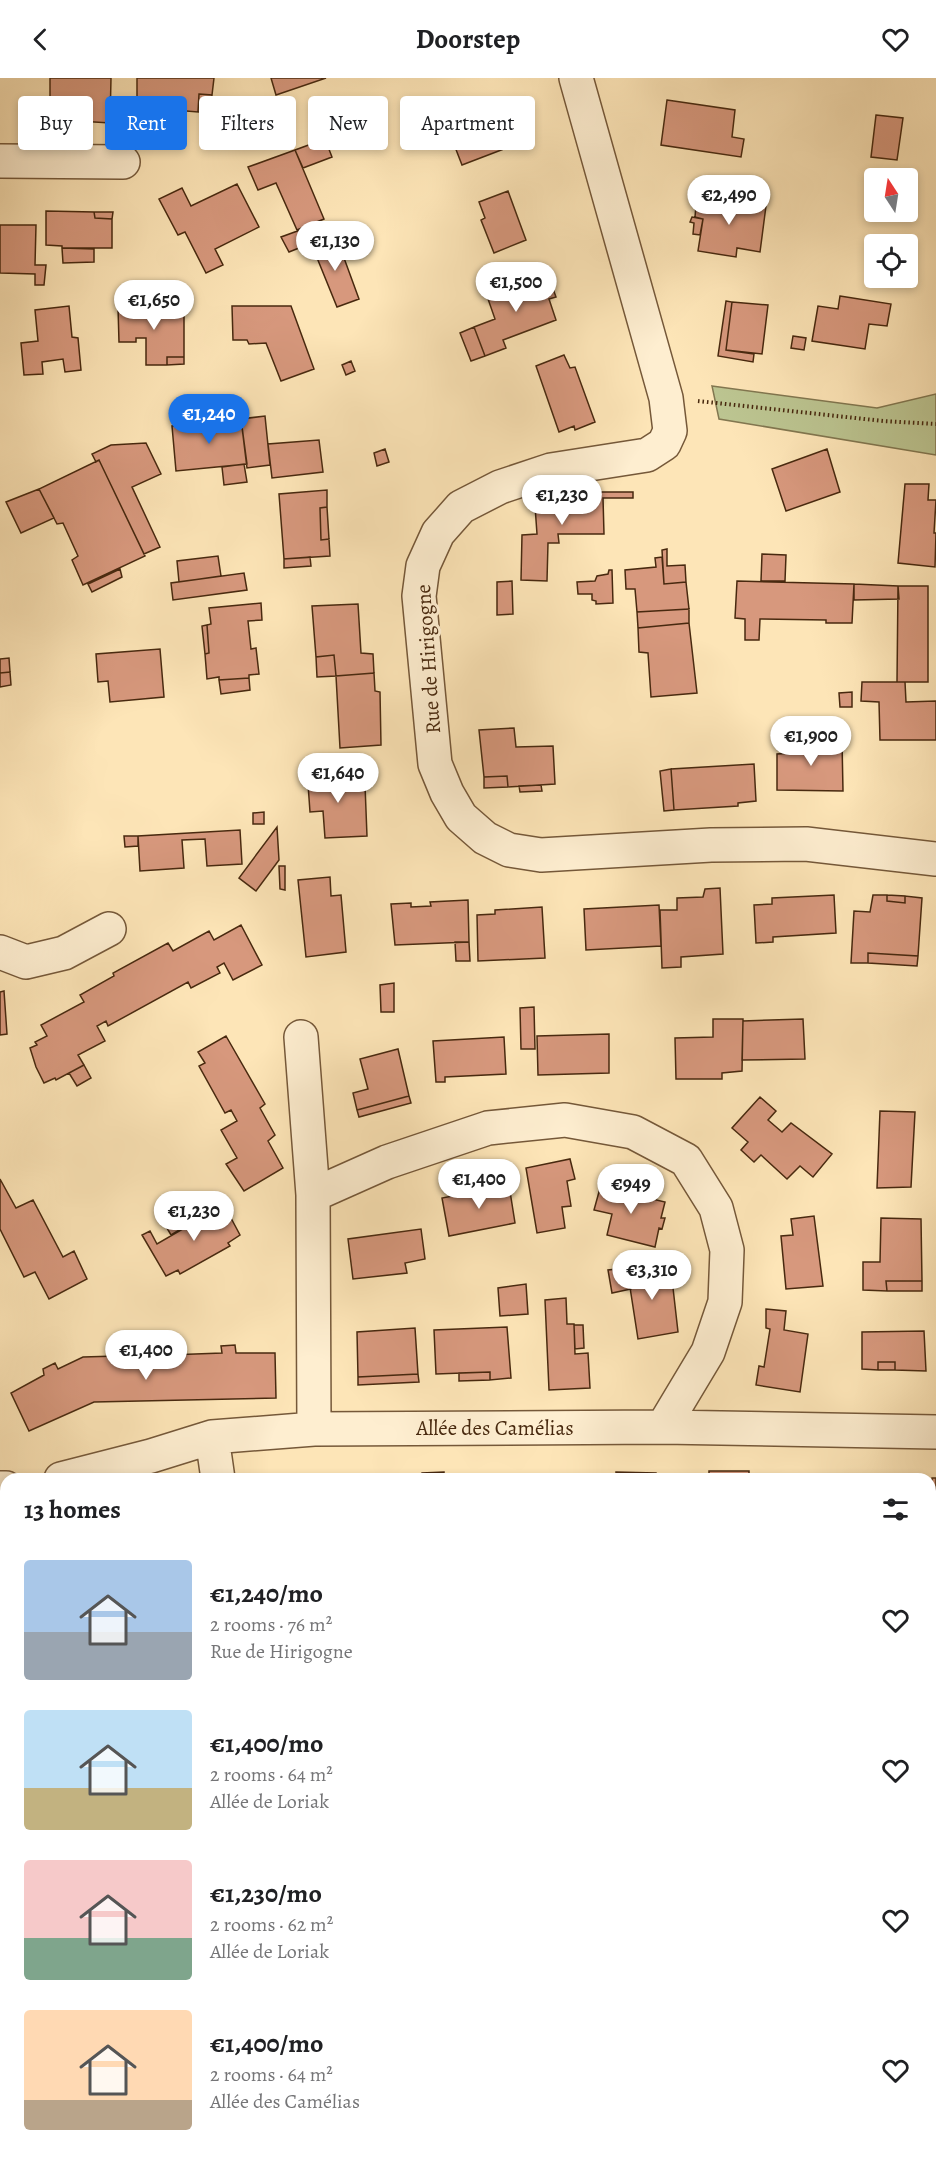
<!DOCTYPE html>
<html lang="en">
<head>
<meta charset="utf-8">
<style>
  :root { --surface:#fff; --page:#f6f6f6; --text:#202124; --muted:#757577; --accent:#1a73e8 }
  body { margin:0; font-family:Alegreya,serif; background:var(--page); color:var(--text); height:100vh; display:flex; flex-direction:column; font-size:22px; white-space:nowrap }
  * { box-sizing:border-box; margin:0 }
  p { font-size:20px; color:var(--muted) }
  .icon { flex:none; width:33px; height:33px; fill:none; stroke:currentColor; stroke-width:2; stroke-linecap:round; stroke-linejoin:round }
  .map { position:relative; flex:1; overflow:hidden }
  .panel { position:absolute; left:0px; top:1395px; width:936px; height:686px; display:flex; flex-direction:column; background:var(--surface); border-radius:18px 18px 0 0; box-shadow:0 3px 9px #0003 }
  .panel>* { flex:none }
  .top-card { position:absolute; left:18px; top:18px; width:600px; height:54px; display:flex; gap:12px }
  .needle { width:39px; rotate:348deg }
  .tools { position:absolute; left:864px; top:90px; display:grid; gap:12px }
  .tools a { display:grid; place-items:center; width:54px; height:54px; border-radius:6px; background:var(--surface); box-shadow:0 3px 9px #0003; font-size:30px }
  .price { position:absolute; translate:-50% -51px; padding:0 14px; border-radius:21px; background:#fff; color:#222; font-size:20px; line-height:39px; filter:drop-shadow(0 2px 3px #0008) }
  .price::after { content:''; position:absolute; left:50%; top:36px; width:18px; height:14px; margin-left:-9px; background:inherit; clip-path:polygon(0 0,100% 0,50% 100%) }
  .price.selected { background:var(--accent); color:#fff }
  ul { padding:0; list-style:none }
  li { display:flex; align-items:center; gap:18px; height:150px; padding:0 24px }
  li span { display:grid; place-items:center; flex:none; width:168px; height:120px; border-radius:6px; color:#555 }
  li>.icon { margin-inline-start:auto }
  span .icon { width:72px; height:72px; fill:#fffc; stroke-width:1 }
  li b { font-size:26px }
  h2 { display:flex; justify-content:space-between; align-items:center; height:72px; padding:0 24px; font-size:26px }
  .pill { padding:0 21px; border-radius:6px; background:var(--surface); box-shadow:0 3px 9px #0003; font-size:21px; line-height:54px }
  .pill.selected { background:var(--accent); color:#fff }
  header { display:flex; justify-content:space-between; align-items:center; height:78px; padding:0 24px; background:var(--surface); font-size:27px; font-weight:700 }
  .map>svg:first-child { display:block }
</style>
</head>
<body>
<header><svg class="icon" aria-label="back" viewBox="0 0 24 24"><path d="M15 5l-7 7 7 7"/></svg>Doorstep<svg class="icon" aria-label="heart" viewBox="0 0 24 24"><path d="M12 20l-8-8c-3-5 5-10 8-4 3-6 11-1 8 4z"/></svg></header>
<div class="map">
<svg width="936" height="2080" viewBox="0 0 936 2080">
  <rect width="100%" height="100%" fill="#fde5b7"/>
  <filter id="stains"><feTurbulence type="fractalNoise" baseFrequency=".00333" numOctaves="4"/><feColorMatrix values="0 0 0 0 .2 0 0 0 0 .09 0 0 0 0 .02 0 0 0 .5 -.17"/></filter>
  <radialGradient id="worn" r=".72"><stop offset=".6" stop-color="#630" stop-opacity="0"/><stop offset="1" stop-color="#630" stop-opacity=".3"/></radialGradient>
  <path fill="#bcc591" stroke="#827750" stroke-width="1.5" d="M712,308L877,330L936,316V377L719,341Z"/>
  <path fill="#d7987d" stroke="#48290f" stroke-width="1.5" d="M50,0H111L110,45L63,42L64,19H50Z
    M137,0H214L212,17L199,16L198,34L137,29Z
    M271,0H326L276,17Z
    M199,16L212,17L211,34H198Z
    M110,19H120L119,45H110Z
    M667,22L735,32L732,59L744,61L741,79L661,67Z
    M474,26L480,40L495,34L509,69L462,87L443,38Z
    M876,37L903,40L897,82L871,79Z
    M325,61L332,79L303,90L295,72Z
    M295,72L324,141L297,152L276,105L258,112L248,89Z
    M237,106L259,149L215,171L223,187L206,195L185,154L178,157L159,121L182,110L191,128Z
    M508,113L526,162L494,175L481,142L485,140L479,124Z
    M697,117L766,128L760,174L737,170L736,179L698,173L703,141L695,139Z
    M46,133L94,134L95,140L112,141V170H62V168L46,167Z
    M94,134H113L112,141L95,140Z
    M692,139L703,141L700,157L693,156L694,145L690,144Z
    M0,147H36L35,187H46L44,207H35V196L0,195Z
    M303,151L309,166L289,174L281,159Z
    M331,158L339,180H344L359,221L337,229L311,165Z
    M62,170L94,171V184L63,185Z
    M540,198L541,202L549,200L556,219L549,221L556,242L503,262L506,270L485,278L474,249L495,241L487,218Z
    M840,218L891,226L887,248L869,246L865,271L812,263L818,228L838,231Z
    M726,223L732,224L726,272L754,276L753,284L718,278Z
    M732,224L768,227L762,276L726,272Z
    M69,228L72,259L78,260L81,292L65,294L63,281L42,284L43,296L24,297L21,265L38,263L35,232Z
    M184,228V279H167V287H146V260H136V264H119L118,229Z
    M232,228H291L314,291L281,303L266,265L249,266L247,262H233Z
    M474,249L485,278L471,283L460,255Z
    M793,258L806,260L804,272L791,270Z
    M564,277L570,290L575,289L595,344L575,352L574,348L559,354L536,288Z
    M167,279H184V286L167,287Z
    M351,283L355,293L346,297L342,287Z
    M265,338L270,387L247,390L241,341Z
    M241,341L247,386L176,393L172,348Z
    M319,362L323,394L272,400L268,366Z
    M146,365L161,396L132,409L160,469L144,476L99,382L96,384L92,376L111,367Z
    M385,371L389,384L377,388L374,375Z
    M827,371L840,414L786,433L772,391Z
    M99,382L145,478L83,507L72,482L78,478L63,445L57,446L39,411Z
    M244,386L247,404L224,407L222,389Z
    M905,406H929L928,422H936L934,455H936L935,489L898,485Z
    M39,411L54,440L21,455L6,424Z
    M327,412V429L320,430L321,462L329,461L330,478L284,481L279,416Z
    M543,414H633V420H603L604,456H558L559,465H548L547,503L521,502L522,457L537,456L535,428H543Z
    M327,429L329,461L321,462L320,430Z
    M667,471V488L685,487L686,504L664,506L662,472Z
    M762,476L786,477L785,503H761Z
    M218,478L221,498L179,504L177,483Z
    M310,479L311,488L284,490V481Z
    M662,479L664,506L686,504L689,531L637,534L635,511H626L625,492L656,489L655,480Z
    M120,491L122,499L92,514L88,506Z
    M609,492H612L613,525L596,526V523L592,522V516H578L577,504L595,503L597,498L608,496Z
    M244,495L247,512L173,522L171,505Z
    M512,503L513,536L497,537V504Z
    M737,503L854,506L852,545H826V542L760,541L759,562H745V541L735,540Z
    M854,506L898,508L899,521L854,522Z
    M898,508H928V604H897Z
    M261,525L262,542L248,543L251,571L256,570L259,596L249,597V600L219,602V599L207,601L205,576L209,575L207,547L211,546L209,530Z
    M358,526L361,575L373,576L374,595L336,598L334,577L316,579L312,528Z
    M689,531V545L638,550L637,534Z
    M689,545L697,615L651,619L648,575L639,574L638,550Z
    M207,547L209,575L205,576L202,548Z
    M160,571L164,619L110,624L108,603L98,604L96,576Z
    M334,577L336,598L317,599L316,579Z
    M9,580L10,594L0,595V581Z
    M10,594L11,607L0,609V595Z
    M374,595L375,613L380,614L381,667L340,670L336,598Z
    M249,600L250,612L221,616L219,602Z
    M862,604H905L906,624L936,623V662H880L879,624L861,623Z
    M852,614V629H840L839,615Z
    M514,650L516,669L553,668L555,706L508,709L507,698L484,699L479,652Z
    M792,663H842L843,713L777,712V676L792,675Z
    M754,686L756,723L738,725V728L674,732L671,691Z
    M341,690L343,708L365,707L367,758L325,760L323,733L310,734L307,692Z
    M671,691L674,732L664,733L660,693Z
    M507,698L508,709L484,710V699Z
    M541,707L542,713L520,714L519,708Z
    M264,734V746H253V735Z
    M277,749L279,782L256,813L239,800Z
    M240,752L242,786L207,788L205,761L182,762L184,790L140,793L138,758Z
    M124,758H138V768L125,769Z
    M279,788H285V812L280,811Z
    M330,799L331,818L341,817L346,874L306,879L298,802Z
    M720,810L723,876L681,879V889L662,890L660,832H677V820L703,819L705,811Z
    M834,817L836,855L773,859V864L756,865L754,827L772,826V820Z
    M873,817H887V823L905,825V818L922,820L918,878L868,875V885H851L854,833L870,834Z
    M887,817L905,818V825L887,823Z
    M468,822L469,864L395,867L391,826L411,825V829L431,828L430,824Z
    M659,827L661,868L586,872L584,831Z
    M542,829L545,880L478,883L477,837L495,836V832Z
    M241,847L262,887L233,902L224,885L217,889L220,895L191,910L188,904L108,948L106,943L97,948L105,963L78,977L84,987L56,1002L55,1000L44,1005L36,989L30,970L37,967L35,964L47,958L41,947L84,924L80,917L114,898L113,895L168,865L173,873L209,853L214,862Z
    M455,864H469L470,883H456Z
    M868,875L918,878L917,888L868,885Z
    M394,905V934H381L380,907Z
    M4,913L7,956L0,957V914Z
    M534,929L535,971H521L520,930Z
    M713,941H743L742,993L722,995V1001H676L675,960L713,959Z
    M803,941L805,981L742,982L743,943Z
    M609,956V995L538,997L537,958Z
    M226,958L265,1026L260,1030L275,1057L268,1063L283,1090L244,1113L226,1086L237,1080L221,1052L237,1043L231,1032L225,1035L199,988L205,985L198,974Z
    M504,959L506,996L445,999V1004H436L433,963Z
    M398,971L409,1018L357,1032L353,1015L368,1011L360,981Z
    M84,987L91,1000L77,1008L69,995Z
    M409,1018L411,1025L359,1039L357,1032Z
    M760,1019L776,1033L768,1042L782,1054L791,1045L832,1076L813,1099L800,1088L787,1101L761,1077L754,1084L741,1072L748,1064L732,1050Z
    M880,1033L915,1034L911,1109L877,1110Z
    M570,1081L575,1101L567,1103L571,1128L562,1129L565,1150L537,1155L526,1090Z
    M0,1101L16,1130L33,1122L63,1179L74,1173L87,1201L49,1221L35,1194L24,1199L0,1151Z
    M602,1103L621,1108L619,1113L665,1124L661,1140H665L662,1151L659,1150L655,1169L607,1157L612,1136L594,1132Z
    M509,1107L515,1145L449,1158L442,1120Z
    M621,1108L646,1114L645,1120L619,1113Z
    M220,1120L224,1127L212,1134L208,1126Z
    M224,1127L240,1157L228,1165L230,1168L180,1196L178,1192L166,1198L142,1157L150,1153L157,1166Z
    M179,1137L186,1148L171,1157L164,1145Z
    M814,1138L823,1208L786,1211L781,1158L793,1157L791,1141Z
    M881,1140L921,1141L922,1203H886L887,1213L863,1212V1184H880Z
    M421,1151L425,1181L405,1185L407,1195L353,1201L348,1161Z
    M662,1183L665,1202L672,1201L678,1254L638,1261L627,1190Z
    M627,1190L631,1211L612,1215L608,1192Z
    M886,1203H922V1213H887Z
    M526,1206L528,1236L500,1238L498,1210Z
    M566,1220L567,1246H574L575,1276L588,1275L590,1310L549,1312L545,1222Z
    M766,1231L786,1233L784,1252L808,1256L800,1314L756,1307L759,1288L764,1289L770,1251L766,1250Z
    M574,1247H583L584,1270L575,1271Z
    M507,1249L511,1300L490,1302V1294L436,1296L434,1252Z
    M415,1250L418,1296L358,1299L357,1254Z
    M924,1253L926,1293L895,1292V1284H878V1292L862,1291V1254Z
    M235,1267L236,1275H275L276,1320L94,1324L29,1353L11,1315L44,1297L43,1291L55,1285L58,1291L83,1279L151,1277V1269H167L168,1277L222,1275L221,1268Z
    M878,1284H895V1292H878Z
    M490,1294V1302L459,1303V1295Z
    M418,1296L419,1304L358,1307V1299Z
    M709,1393H749V1397H777V1401H589V1399H616V1394L656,1395V1398H709Z
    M444,1394V1401H421L422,1395Z
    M799,1397H858V1401H799Z
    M932,1400H936V1451H930V1408H932Z
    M0,1455H6V1501L0,1500Z
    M931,1502L936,1503V1544L930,1543Z
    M0,1556L6,1560V1602L1,1609Z
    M930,1635H936V1676H930Z
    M0,1682L6,1687V1724L0,1719Z
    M930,1754L936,1755V1773L931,1790Z
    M0,1758L6,1762V1817L0,1812V1804L6,1796L0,1791Z
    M31,2074H121L122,2080H32Z
    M156,2074H184V2078L156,2080Z
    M184,2074H233V2076L184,2078Z
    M466,2074H575V2080H463Z
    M660,2074H774L771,2080H657Z"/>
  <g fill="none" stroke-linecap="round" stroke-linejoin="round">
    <g stroke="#755839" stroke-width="36">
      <path id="minor" d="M576,0L666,320L670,353L664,366L647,377L551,392L500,409L461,429L438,455L423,488L419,518L435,686L447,715L461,739L485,760L509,772L541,777L711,767L806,766L936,781
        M0,83L123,84
        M0,874L26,884L64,875L109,851
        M301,959L313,1117L314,1351
        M313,1117L387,1084L488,1050L565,1042L633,1054L686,1082L716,1130L727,1172L725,1224L708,1274L663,1349
        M212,1359L218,1401
        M61,1401L151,1378L212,1359L314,1351L663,1349L936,1354
        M0,1410H6
        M0,1668L6,1673
        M930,2028L936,2030
        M438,2080L440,2074
        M590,2080L592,2074"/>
    </g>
    <path stroke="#48290f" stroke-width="4" stroke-dasharray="1.5 3" stroke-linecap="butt" d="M698,323L883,343L936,346"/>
    <use href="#minor" stroke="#feeed0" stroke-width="33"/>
  </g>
  <g text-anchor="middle" stroke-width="6" stroke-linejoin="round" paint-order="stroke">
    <g font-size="21" fill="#48290f" stroke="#feeed0">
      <text transform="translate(428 581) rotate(-94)" y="7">Rue de Hirigogne</text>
      <text x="495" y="1357">Allée des Camélias</text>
    </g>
  </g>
  <rect width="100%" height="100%" filter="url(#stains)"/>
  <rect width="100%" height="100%" fill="url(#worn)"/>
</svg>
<div class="tools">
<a><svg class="needle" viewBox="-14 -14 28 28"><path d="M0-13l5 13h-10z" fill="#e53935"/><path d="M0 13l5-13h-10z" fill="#757577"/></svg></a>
<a><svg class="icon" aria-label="locate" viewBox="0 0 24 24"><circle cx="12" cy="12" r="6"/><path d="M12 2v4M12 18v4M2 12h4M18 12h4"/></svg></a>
</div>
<b class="price" style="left:729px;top:148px">€2,490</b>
<b class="price" style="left:335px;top:194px">€1,130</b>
<b class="price" style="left:516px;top:235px">€1,500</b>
<b class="price" style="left:154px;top:253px">€1,650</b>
<b class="price selected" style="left:209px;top:367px">€1,240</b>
<b class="price" style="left:562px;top:448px">€1,230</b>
<b class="price" style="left:811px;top:689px">€1,900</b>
<b class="price" style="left:338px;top:726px">€1,640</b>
<b class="price" style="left:479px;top:1132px">€1,400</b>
<b class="price" style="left:631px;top:1137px">€949</b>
<b class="price" style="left:194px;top:1164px">€1,230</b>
<b class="price" style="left:652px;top:1223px">€3,310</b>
<b class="price" style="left:146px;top:1303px">€1,400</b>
<div class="top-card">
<a class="pill">Buy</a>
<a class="pill selected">Rent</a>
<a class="pill">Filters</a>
<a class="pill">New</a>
<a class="pill">Apartment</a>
</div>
<section class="panel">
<h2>13 homes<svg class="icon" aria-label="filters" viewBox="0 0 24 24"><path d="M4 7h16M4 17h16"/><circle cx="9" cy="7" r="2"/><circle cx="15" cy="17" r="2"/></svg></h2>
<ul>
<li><span style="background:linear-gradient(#a9c7e8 60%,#9aa5b1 0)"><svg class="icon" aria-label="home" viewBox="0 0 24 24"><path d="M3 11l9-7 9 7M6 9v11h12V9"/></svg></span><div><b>€1,240/mo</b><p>2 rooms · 76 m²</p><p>Rue de Hirigogne</p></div><svg class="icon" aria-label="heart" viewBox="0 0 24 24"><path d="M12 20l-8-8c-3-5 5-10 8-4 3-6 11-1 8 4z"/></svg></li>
<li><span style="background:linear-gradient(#bfe0f5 65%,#c2b280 0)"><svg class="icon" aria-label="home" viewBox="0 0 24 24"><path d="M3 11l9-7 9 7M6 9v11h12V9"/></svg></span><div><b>€1,400/mo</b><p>2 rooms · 64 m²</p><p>Allée de Loriak</p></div><svg class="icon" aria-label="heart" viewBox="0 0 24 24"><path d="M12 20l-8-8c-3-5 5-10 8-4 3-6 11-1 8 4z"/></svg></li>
<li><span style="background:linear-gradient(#f6c9c9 65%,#7fa58c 0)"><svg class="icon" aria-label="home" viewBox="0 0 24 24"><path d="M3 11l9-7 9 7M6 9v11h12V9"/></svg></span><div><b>€1,230/mo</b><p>2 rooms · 62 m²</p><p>Allée de Loriak</p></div><svg class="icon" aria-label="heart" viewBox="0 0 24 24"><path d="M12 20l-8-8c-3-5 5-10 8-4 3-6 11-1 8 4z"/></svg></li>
<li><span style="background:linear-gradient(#ffd9b3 75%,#b9a48a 0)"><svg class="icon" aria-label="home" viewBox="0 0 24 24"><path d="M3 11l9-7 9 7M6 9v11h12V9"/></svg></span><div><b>€1,400/mo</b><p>2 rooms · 64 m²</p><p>Allée des Camélias</p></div><svg class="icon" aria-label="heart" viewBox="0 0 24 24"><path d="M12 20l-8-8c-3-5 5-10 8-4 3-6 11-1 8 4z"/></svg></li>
</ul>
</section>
</div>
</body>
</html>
